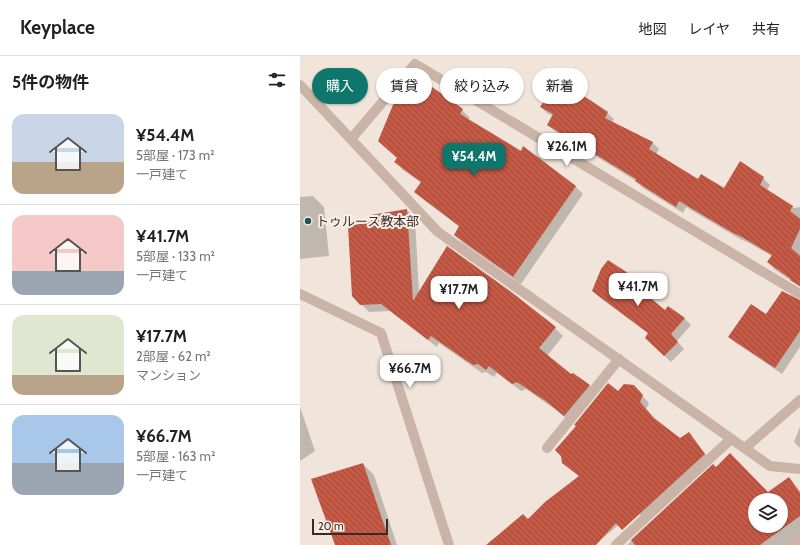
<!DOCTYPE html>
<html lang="ja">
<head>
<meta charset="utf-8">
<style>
  :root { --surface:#fff; --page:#f2f2f2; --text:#202124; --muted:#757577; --line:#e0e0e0; --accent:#0f766e }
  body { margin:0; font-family:Cabin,"Noto Sans JP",sans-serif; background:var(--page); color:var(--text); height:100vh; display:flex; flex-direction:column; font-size:15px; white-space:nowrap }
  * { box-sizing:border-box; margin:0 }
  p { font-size:13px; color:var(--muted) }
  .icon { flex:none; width:22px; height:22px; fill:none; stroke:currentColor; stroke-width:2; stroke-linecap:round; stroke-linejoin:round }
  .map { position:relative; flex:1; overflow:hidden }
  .panel { display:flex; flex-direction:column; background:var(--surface); width:300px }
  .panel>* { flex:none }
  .hud { position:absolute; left:12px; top:12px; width:380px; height:36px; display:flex; gap:8px }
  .fabs { position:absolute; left:448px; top:437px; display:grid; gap:8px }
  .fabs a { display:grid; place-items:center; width:40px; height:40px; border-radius:50%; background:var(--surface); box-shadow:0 1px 3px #0004; font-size:20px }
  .scale { position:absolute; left:12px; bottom:10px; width:76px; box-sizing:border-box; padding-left:4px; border:2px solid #362b28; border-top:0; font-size:11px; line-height:14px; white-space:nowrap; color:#362b28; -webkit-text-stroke:3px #f9efe7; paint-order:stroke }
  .price { position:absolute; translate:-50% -34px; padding:0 9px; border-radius:8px; background:#fff; color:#222; font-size:13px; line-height:26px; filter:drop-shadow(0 1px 2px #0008) }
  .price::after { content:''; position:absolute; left:50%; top:24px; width:12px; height:9px; margin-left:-6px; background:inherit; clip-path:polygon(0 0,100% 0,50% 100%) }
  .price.on { background:var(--accent); color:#fff }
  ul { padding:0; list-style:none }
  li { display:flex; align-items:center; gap:12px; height:100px; padding:0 12px }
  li+li { border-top:1px solid var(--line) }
  li span { display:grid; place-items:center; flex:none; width:112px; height:80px; border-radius:12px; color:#555 }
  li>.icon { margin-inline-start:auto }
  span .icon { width:48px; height:48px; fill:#fffc; stroke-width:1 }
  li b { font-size:17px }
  h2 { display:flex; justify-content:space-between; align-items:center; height:48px; padding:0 12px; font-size:17px }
  .pill { padding:0 14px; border-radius:18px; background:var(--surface); box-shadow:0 1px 3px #0004; font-size:14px; line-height:36px }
  .pill.on { background:var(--accent); color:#fff }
  header { display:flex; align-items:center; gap:24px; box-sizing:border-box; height:56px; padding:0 20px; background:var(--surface); border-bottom:1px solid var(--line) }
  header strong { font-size:19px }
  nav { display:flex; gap:22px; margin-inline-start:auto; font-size:14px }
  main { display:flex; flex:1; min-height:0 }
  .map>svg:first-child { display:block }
</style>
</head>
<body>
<header>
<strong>Keyplace</strong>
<nav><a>地図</a><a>レイヤ</a><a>共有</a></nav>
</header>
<main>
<section class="panel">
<h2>5件の物件<svg class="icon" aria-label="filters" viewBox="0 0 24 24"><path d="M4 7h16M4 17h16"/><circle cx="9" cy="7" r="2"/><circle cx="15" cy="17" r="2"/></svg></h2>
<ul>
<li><span style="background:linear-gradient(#c9d6e8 60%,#b9a48a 0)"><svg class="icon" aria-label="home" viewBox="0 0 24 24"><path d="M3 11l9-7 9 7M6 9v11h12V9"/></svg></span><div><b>¥54.4M</b><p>5部屋 · 173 m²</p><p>一戸建て</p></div></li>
<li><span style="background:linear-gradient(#f6c9c9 70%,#9aa5b1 0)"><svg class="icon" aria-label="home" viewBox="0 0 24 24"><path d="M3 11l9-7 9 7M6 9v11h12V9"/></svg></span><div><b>¥41.7M</b><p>5部屋 · 133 m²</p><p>一戸建て</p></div></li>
<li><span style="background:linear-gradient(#dfe7d0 75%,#b9a48a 0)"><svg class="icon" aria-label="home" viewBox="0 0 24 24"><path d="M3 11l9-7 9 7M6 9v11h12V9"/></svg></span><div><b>¥17.7M</b><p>2部屋 · 62 m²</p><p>マンション</p></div></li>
<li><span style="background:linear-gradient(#a9c7e8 60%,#9aa5b1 0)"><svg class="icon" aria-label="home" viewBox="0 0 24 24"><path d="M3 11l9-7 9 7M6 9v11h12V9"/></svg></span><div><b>¥66.7M</b><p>5部屋 · 163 m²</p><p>一戸建て</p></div></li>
</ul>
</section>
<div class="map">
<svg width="500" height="489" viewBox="0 0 500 489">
  <defs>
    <pattern id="building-back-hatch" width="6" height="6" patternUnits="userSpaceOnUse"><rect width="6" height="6" fill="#c45946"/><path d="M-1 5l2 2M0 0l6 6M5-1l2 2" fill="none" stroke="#a04a3a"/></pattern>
  </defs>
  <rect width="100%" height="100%" fill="#f1e5db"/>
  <path fill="#0003" fill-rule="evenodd" d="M118,37L162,54L170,62L168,64L221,97L224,92L276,131L283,138L221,228L163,187L155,179L160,171L123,143L116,136L122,127L103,114L96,106Z
    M241,51L307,57L314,63L312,66L353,87L359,93L356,98L399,124L425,133L463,122L470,129L467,134L494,152L500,151V231L474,213L468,206L472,200L449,187L440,183L386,151L383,157L343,132L336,125L255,75L248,69L253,60L247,57Z
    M13,140L24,151L29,200L0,203V141Z
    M107,154L115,162L119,237L255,272L263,280L247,300L271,319L289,330L297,338L272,367L256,354L226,333L221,335L197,317L194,321L186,316L182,317L139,287L137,291L90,255L69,256L61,248L72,167V160Z
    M308,205L334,222L340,228L337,232L365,255L368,251L385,263L391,269L377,285L384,293L371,306L352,288L349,278L299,241L293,234Z
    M500,245V291L482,318L436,287L429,280L466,259Z
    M333,330L349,347L346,353L356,365L380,383L389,378L411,405L346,465L336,455L294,489H201L279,420L270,413L318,336Z
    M0,351L15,395L0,405Z
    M500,371V392L494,386Z
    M63,408L74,419L97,489H36Z
    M413,409L416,412L468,438L489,422L500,435V485L495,489H327ZM455,444H481V470H455Z"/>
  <path fill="url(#building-back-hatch)" fill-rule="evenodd" d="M258,23L308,56L305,62L353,86L349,93L398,123L401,118L424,132L440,105L464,121L460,129L493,150L490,155L500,163V173L491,192L500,200V230L490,224L491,223L467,206L472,199L442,181L433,177L379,145L376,151L335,125L336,123L247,69L253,58L240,51Z
    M125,26L163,53L160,58L221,95L223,90L276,130L213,221L154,179L159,170L114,136L121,126L94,106L97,102L78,85L98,37L106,28L118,36Z
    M107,153L113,245L147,190L210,235L256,271L239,292L271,318L273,317L290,329L264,360L247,346L217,326L212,328L189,310L186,314L178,308L173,309L131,280L128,284L81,248L60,249L52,240L48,170L71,166V159Z
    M308,204L334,221L331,226L365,254L368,250L385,262L371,278L378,286L364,300L345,282L348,277L292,235L301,213Z
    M482,235L500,244V275L475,312L428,281L451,248L466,258Z
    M308,327L318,335L324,328L334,329L343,339L340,346L354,362L380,382L389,376L405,398L322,474L316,467L296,489H186L223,458L228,463L245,446L279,420L262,407L261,400L255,394L276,370L274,369Z
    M430,397L468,436L489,421L500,437V460L460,489H335L331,484L413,408L416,411ZM455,444H481V470H455Z
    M63,407L91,489H35L11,423Z"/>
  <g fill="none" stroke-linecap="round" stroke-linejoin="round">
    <path stroke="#c9b4a7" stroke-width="10" d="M0,29L138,176L470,410L500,413
      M51,83L115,8L500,238
      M0,238L81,277L149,489
      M247,392L319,303
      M445,392L500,344
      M316,489L431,383
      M491,489L500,482"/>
  </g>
  <circle fill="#1e5755" stroke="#f9efe7" stroke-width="1.5" cx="8" cy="165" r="4"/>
  <g text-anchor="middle" stroke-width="4" stroke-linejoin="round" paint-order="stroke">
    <g font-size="13" fill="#362b28" stroke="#f9efe7" text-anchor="start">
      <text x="16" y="170">トゥルース教本部</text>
    </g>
  </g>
</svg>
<div class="fabs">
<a><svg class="icon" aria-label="layers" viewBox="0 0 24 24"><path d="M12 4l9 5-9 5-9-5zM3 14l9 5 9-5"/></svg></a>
</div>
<div class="scale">20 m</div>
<b class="price" style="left:267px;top:111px">¥26.1M</b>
<b class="price on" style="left:174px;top:121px">¥54.4M</b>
<b class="price" style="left:338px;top:251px">¥41.7M</b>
<b class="price" style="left:159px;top:254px">¥17.7M</b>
<b class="price" style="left:110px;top:333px">¥66.7M</b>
<div class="hud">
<a class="pill on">購入</a>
<a class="pill">賃貸</a>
<a class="pill">絞り込み</a>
<a class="pill">新着</a>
</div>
</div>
</main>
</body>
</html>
